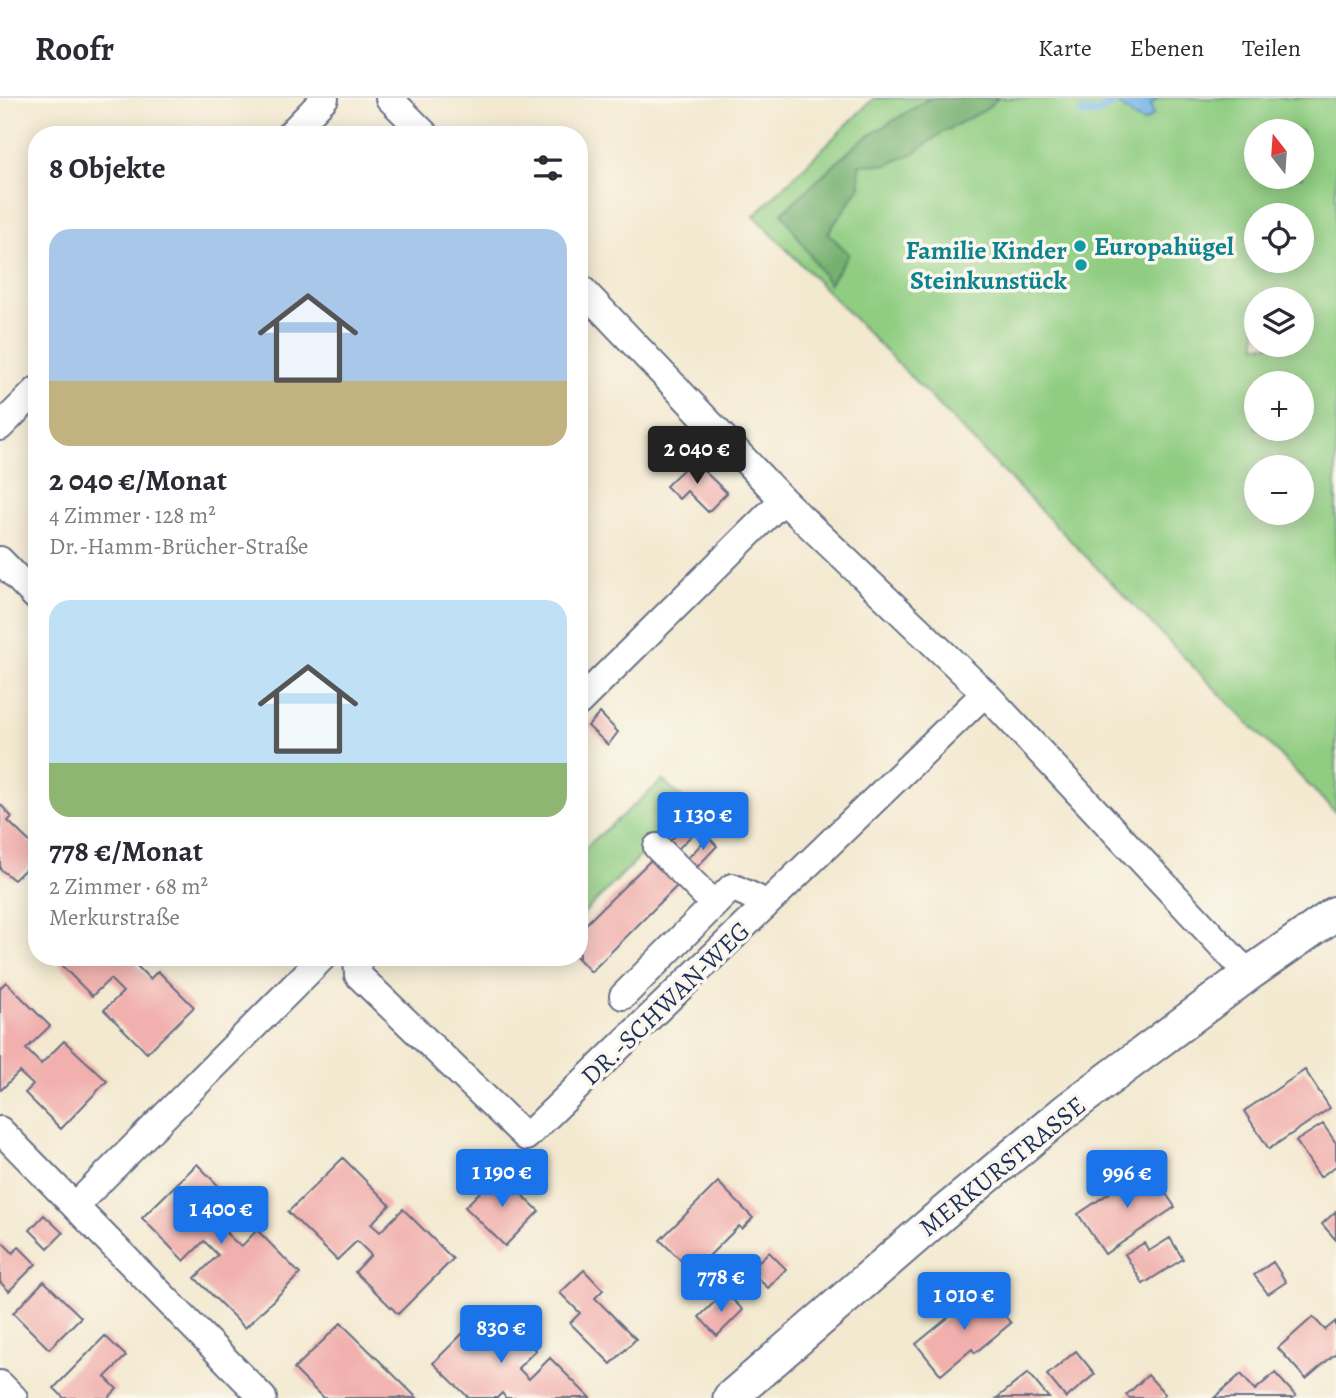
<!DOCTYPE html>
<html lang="de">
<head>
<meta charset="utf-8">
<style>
  :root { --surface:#fff; --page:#f7f7f7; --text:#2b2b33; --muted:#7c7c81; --line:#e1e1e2; --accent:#1a73e8 }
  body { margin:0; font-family:Alegreya,serif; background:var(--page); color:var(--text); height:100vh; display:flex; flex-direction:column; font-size:26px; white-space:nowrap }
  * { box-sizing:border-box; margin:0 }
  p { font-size:23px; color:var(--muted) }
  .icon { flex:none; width:38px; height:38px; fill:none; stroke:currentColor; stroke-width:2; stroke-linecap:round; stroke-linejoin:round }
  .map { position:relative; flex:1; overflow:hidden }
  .side { position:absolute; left:28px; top:28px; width:560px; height:840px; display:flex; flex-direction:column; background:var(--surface); border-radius:28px; box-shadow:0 4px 18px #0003 }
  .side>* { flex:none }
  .needle { width:46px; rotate:343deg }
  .controls { position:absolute; left:1244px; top:21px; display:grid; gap:14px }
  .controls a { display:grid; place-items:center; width:70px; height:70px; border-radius:50%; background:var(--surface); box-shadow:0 4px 18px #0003; font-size:35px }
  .price { position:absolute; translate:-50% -60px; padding:0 16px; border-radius:7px; background:var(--accent); color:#fff; font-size:23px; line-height:46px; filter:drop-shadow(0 2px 4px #0008) }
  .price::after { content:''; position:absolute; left:50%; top:42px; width:21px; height:16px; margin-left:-10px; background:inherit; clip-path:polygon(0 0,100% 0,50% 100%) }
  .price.selected { background:#222; color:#fff }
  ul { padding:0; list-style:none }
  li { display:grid; align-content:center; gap:14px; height:371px; padding:0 21px }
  li span { display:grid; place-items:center; height:217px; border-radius:21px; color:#555 }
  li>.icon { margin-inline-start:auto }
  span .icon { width:126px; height:126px; fill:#fffc; stroke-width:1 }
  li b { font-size:30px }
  h2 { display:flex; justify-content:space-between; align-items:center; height:84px; padding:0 21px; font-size:30px }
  header { display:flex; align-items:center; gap:42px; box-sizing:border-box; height:98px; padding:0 35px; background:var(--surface); border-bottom:2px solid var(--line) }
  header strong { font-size:33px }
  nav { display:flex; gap:38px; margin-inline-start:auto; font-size:24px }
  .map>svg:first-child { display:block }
</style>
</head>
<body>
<header>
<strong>Roofr</strong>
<nav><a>Karte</a><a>Ebenen</a><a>Teilen</a></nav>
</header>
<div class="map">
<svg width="1336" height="1300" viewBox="0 0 1336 1300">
  <rect width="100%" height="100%" fill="#fbf7ec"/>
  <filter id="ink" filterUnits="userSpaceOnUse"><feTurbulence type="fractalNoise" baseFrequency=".0143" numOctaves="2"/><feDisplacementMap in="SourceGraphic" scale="14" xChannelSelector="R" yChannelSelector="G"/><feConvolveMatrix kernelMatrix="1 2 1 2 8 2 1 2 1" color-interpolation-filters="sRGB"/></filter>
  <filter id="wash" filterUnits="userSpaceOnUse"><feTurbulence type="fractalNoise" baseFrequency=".00686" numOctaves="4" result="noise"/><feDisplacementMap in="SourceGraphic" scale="28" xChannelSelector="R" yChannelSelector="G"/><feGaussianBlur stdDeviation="1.57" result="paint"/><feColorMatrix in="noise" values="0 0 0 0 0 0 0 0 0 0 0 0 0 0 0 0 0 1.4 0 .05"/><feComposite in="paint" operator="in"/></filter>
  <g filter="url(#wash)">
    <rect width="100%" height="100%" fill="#f3e9d0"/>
    <path fill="#90cd82" stroke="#567e70" stroke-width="2" fill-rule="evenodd" d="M874,0H1336V715L754,118ZM1256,33H1302V79H1256ZM1256,117H1302V163H1256ZM1256,201H1302V247H1256ZM1256,285H1302V331H1256ZM1256,369H1302V415H1256Z
      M663,682L690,708L579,820V755Z"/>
    <path fill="#74b070" stroke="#487067" stroke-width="2" d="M930,0H998L985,12L943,34L914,55L887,67L859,66L860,89L828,135L849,156L829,186L782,115L859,44Z"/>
    <path fill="#73b4e7" stroke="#4772a2" stroke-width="2" d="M1111,0H1158L1150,7L1154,16L1144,24L1135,20Z"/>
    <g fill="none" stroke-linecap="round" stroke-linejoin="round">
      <path stroke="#73b4e7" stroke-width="8" d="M1082,15H1097L1116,3"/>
    </g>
    <g id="blocks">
      <path fill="#f1b0ad" d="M693,362L727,395L708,414L687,393L679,401L666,388Z
        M600,615L618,634L608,647L588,628Z
        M0,706L12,719L8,723L37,751V760L14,782L0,771Z
        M691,722L699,730L678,751L670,743Z
        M708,739L717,748L697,769L688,760Z
        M652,761L678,787L591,874L577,859H579V833Z
        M53,859H144L136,867L150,881L158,873L194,909L147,955L104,912L123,894L110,881L92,898Z
        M6,884L50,928L26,951L41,966L64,943L107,983L61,1031L25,995L33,987L19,974L1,992L0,990V890Z
        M1305,972L1330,1010L1269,1051L1244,1013Z
        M1323,1026L1336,1045V1068L1320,1079L1296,1043Z
        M343,1060L390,1107L371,1126L380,1134L403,1111L453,1161L398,1216L355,1174L371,1157L357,1143L337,1162L288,1114Z
        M197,1066L246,1116L226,1135L241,1149L257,1132L300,1176L245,1230L195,1180L218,1157L204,1143L184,1163L142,1120Z
        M1148,1069L1175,1109L1105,1156L1078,1116Z
        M499,1075L539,1113L505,1148L465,1109Z
        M718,1084L753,1120L742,1131L739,1128L693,1174L660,1142Z
        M1336,1113V1142L1322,1126Z
        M44,1117L63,1135L48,1150L30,1132Z
        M1170,1140L1183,1161L1143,1186L1125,1156L1144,1145L1149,1153Z
        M0,1142L13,1155L19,1149L36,1166L9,1193L0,1184Z
        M769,1154L786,1171L768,1190L749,1172Z
        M1273,1164L1286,1184L1268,1196L1254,1177Z
        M584,1172L603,1192L595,1200L636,1241L611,1266L570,1225L580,1215L560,1195Z
        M44,1183L81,1219L49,1251L13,1215Z
        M983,1191L1011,1225L975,1255L972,1251L941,1277L916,1246Z
        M725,1194L743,1212L717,1238L699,1219Z
        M488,1210L536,1252L518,1270L529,1281L550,1260L590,1300H506L502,1295L497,1300H469L433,1265Z
        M1313,1219L1325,1232L1336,1223V1255L1306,1281L1278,1250Z
        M341,1225L407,1290L417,1300H323L294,1271Z
        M105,1238L126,1258L105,1279L117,1291L108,1300H64L54,1290Z
        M1076,1253L1095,1276L1066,1300L1047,1277Z
        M1028,1275L1049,1300H997Z
        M1275,1275L1296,1298L1293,1300H1214L1241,1276L1255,1292Z
        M1148,1277L1165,1296L1161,1300H1129L1126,1297Z"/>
    </g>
  </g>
  <g filter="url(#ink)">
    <use href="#blocks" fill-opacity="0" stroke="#677086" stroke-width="2"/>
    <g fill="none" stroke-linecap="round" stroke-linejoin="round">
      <g stroke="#677086" stroke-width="30">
        <path id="minor" d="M389,0L426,37
          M289,37L325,0
          M579,188L783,402L985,595L1235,862L1250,875
          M0,329L37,292
          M0,462L37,500
          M579,604L783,402
          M657,749L714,806
          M357,859L358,877L526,1039L985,595
          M623,898L732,789L756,800L764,809
          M0,1032L263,1300
          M75,1108L323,859
          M0,1286L14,1300"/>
      </g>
      <g stroke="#677086" stroke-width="37">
        <path id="major" d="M730,1300L941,1117L1067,1012L1250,875L1336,815"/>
      </g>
      <use href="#minor" stroke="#fff" stroke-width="26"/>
      <use href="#major" stroke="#fff" stroke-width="33"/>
    </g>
  </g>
  <g fill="#0f9aa8" stroke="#fbf7ec" stroke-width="2.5">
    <circle cx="1080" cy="148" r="7"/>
    <circle cx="1081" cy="167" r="7"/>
  </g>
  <g text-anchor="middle" stroke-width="7" stroke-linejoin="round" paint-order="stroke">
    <g font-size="26" font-weight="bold" fill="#0d838f" stroke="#fbf7ec" text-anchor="start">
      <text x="1094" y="157">Europahügel</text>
      <text x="1067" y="161" text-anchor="end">Familie Kinder<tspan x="1067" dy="30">Steinkunstück</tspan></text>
    </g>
    <g font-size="26" fill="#1b2f5e" stroke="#fbf7ec">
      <text transform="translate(665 905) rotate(-44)" y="9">DR.-SCHWAN-WEG</text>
      <text transform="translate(1002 1068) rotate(-39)" y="9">MERKURSTRASSE</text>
    </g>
  </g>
</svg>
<div class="controls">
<a><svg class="needle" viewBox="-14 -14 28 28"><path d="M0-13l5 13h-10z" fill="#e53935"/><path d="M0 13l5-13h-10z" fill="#7c7c81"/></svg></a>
<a><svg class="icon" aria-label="locate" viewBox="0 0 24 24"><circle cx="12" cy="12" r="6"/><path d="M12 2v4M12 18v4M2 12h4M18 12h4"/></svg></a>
<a><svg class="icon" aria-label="layers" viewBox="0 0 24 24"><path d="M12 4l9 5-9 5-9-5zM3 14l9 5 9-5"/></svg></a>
<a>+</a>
<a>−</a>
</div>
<b class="price selected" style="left:697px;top:388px">2 040 €</b>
<b class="price" style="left:703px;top:754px">1 130 €</b>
<b class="price" style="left:502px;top:1111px">1 190 €</b>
<b class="price" style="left:1127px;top:1112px">996 €</b>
<b class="price" style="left:221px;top:1148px">1 400 €</b>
<b class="price" style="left:721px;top:1216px">778 €</b>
<b class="price" style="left:964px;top:1234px">1 010 €</b>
<b class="price" style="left:501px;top:1267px">830 €</b>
<section class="side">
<h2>8 Objekte<svg class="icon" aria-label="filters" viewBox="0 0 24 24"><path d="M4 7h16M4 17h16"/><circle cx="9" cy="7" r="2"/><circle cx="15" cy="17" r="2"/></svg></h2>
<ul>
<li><span style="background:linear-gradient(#a9c7e8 70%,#c2b280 0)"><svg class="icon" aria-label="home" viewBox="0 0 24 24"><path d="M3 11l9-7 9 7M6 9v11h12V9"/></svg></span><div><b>2 040 €/Monat</b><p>4 Zimmer · 128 m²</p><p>Dr.-Hamm-Brücher-Straße</p></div></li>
<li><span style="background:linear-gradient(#bfe0f5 75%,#8fb573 0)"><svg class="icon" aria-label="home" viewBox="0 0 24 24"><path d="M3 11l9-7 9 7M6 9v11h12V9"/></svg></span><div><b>778 €/Monat</b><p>2 Zimmer · 68 m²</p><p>Merkurstraße</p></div></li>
</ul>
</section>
</div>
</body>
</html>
